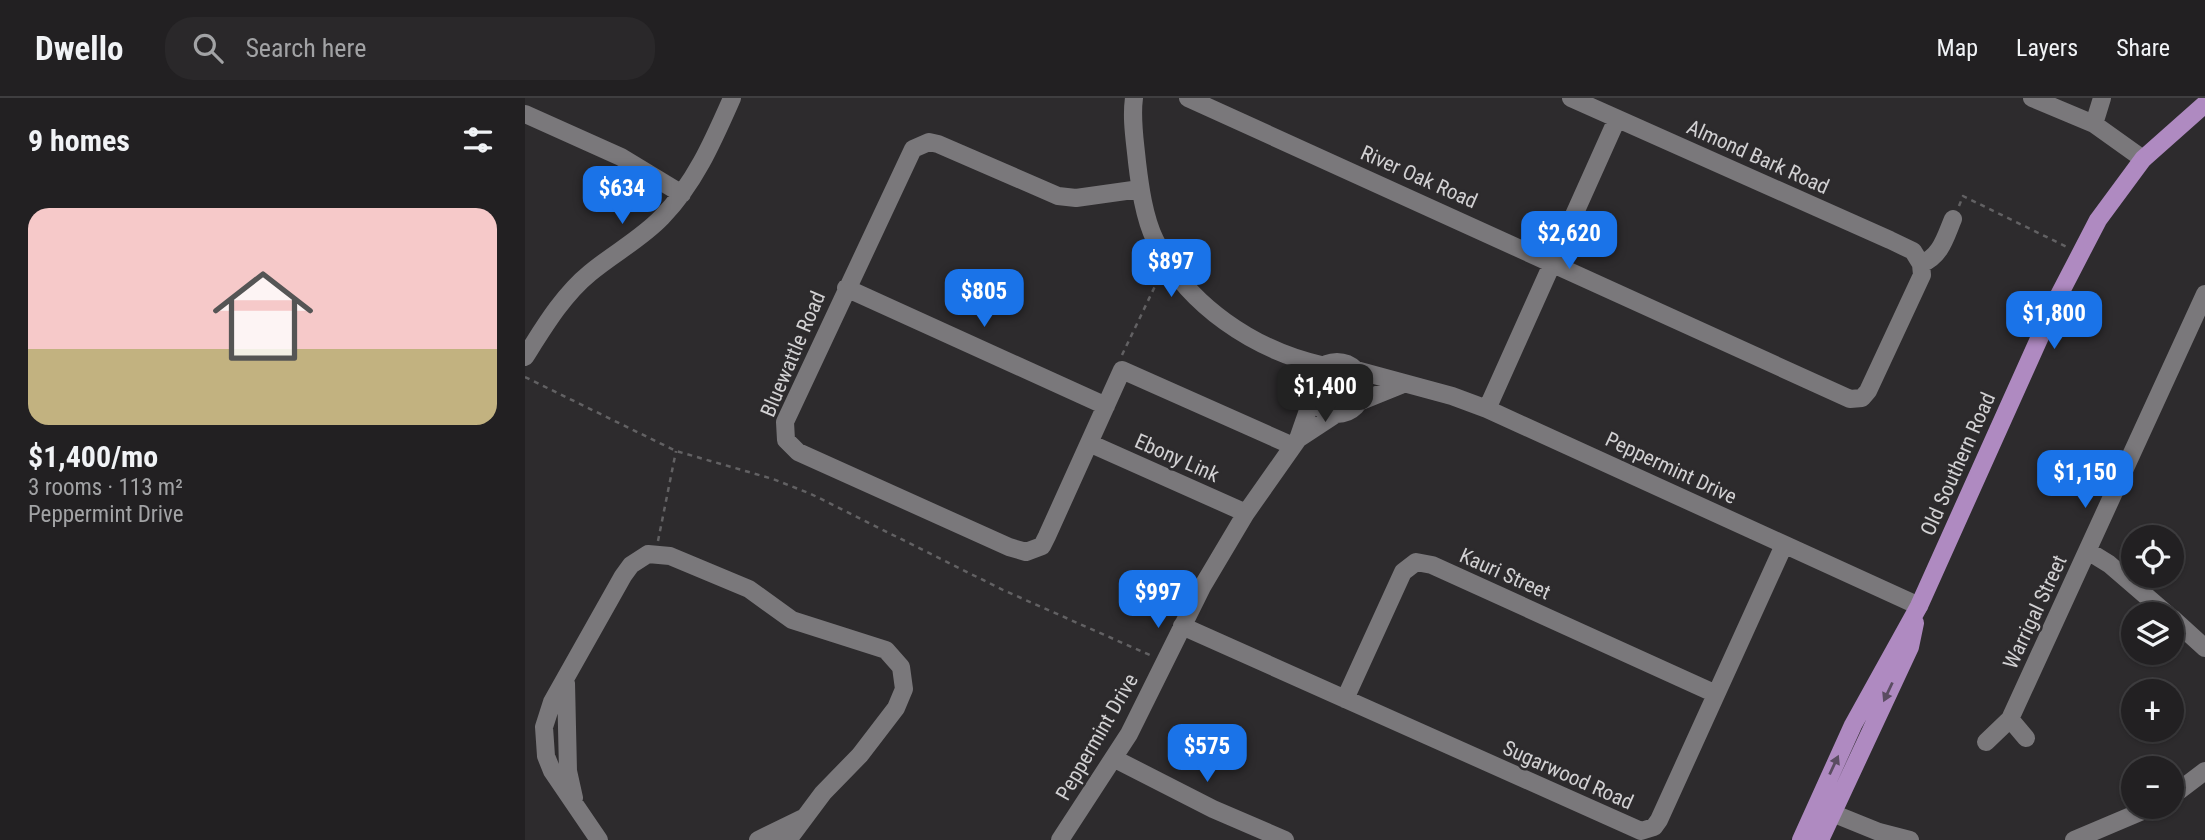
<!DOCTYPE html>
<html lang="en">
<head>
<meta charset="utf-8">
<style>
  :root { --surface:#222022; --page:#2a282a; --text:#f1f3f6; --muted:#a2a3a5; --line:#3f3e40; --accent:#1a73e8 }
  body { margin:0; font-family:"Roboto Condensed",sans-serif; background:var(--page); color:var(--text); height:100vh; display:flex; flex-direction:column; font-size:26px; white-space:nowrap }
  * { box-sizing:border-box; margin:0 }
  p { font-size:23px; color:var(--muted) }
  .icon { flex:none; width:38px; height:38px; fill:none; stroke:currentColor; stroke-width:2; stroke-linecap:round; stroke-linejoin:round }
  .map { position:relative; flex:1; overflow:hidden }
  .drawer { display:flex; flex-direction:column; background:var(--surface); width:525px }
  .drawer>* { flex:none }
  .fabs { position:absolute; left:1596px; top:427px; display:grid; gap:14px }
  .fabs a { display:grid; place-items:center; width:63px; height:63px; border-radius:50%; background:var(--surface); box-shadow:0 2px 5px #0004,0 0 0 2px var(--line); font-size:35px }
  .price { position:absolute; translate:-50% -60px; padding:0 16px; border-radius:14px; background:var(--accent); color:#fff; font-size:23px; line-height:46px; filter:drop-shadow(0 2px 4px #0008) }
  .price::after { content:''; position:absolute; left:50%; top:42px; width:21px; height:16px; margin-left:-10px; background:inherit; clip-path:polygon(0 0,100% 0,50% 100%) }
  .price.selected { background:#222; color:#fff }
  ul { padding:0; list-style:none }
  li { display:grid; align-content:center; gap:14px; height:371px; padding:0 28px }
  li span { display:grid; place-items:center; height:217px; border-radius:21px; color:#555 }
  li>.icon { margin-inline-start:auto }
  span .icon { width:126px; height:126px; fill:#fffc; stroke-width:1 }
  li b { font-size:30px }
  h2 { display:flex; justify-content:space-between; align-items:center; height:84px; padding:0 28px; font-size:30px }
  header { display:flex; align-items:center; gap:42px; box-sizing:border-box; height:98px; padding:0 35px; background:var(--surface); border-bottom:2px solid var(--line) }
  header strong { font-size:33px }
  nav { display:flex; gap:38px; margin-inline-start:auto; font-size:24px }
  .search { width:490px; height:63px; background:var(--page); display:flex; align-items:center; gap:18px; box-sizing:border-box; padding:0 24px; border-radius:28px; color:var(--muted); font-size:26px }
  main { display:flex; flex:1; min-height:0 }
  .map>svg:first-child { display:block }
</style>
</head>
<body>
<header>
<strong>Dwello</strong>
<div class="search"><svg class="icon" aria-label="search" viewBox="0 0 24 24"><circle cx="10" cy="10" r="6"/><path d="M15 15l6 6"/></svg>Search here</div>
<nav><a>Map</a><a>Layers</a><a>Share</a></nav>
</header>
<main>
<section class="drawer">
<h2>9 homes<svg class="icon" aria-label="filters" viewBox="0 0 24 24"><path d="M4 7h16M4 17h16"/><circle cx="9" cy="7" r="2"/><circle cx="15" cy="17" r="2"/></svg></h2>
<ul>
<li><span style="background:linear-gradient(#f6c9c9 65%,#c2b280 0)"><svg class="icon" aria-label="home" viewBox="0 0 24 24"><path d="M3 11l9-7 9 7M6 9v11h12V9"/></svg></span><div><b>$1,400/mo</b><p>3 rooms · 113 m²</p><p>Peppermint Drive</p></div></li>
</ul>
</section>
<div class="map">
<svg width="1680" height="742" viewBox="0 0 1680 742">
  <rect width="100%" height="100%" fill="#2d2b2d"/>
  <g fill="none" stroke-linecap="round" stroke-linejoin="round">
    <path stroke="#626163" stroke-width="2.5" stroke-dasharray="5 5" stroke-linecap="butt" d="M1434,108L1438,98L1542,149
      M597,257L632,184
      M0,279L151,353L248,381L286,396L478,492L627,558
      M133,443L151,353"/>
    <path stroke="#7a787b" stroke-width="18" d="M609,0C606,21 610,43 612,64C615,89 619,119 630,142C661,207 730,253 800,268
      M663,0L1325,301L1337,300L1343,293L1397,177L1396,166
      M1046,0L1365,142L1388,153L1396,166
      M1507,0L1569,26L1618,61
      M0,16L96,59L157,96
      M1569,26L1577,0
      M615,91L551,100L533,98L413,46L404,44L388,51L260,324L261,342L273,354L484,449L501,454L517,448L522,438L597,272L768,348
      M1396,166C1416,158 1420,140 1428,121
      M321,190L581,308
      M0,259C19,229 38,197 65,175C89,155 116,141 137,119C170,85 188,43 207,0
      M786 290a26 26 0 1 1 52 0a26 26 0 1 1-52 0Z
      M831,272L927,298L962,311L1394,508
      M834,304L876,287
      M962,311L1092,21
      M773,341L788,298
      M564,345L721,415
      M1563,453L1584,466L1642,516
      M1647,520L1680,550
      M657,528L1116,733L1129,729L1134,722L1259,447
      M41,585L43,673L49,700
      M820,601L878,474L891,464L907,467L1191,596
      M1485,621L1501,640
      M1461,644L1485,621L1680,196
      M590,661L688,711L760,742
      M1647,698L1680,673
      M1294,722L1307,715L1354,734L1385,742
      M74,742L27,673L21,658L19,629L27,604L98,478L106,467L123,456L145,458L224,491L267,522L361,552L376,569L379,591L371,610L335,657L298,695L263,742
      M233,742L278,720
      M535,742L604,636L677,489L721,415L773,341L811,316
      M1549,742L1627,709"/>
    <path stroke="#af8ac1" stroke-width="18" d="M1276,742L1328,627L1394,508L1531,203L1573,122L1618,61L1680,6
      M1295,742L1385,549L1390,525"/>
  </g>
  <defs><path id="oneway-solid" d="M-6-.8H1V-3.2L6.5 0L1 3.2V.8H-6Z" transform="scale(1.75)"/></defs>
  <g fill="#5a4c61">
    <use href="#oneway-solid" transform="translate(1363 594) rotate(115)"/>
    <use href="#oneway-solid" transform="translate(1309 667) rotate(-65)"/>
  </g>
  <g text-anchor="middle" stroke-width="5" stroke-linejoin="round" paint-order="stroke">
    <g font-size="21" fill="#d2d1d3" stroke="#2d2b2d">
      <text transform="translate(1233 59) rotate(24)" y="7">Almond Bark Road</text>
      <text transform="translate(894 79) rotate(24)" y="7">River Oak Road</text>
      <text transform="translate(268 256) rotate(-67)" y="7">Bluewattle Road</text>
      <text transform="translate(652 360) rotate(24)" y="7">Ebony Link</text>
      <text transform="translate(1433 366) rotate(-66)" y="7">Old Southern Road</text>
      <text transform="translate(1146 370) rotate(25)" y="7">Peppermint Drive</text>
      <text transform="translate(980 476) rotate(24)" y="7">Kauri Street</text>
      <text transform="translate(1510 514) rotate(-65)" y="7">Warrigal Street</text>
      <text transform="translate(572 639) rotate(-60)" y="7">Peppermint Drive</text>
      <text transform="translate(1043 677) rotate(24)" y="7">Sugarwood Road</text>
    </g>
  </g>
</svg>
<div class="fabs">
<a><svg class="icon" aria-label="locate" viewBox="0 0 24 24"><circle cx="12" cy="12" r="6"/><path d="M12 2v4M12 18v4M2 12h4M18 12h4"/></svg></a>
<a><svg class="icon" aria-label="layers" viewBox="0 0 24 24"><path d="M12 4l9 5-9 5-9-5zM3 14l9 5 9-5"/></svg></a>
<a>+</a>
<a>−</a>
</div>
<b class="price" style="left:97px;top:128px">$634</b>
<b class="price" style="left:1044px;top:173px">$2,620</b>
<b class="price" style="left:646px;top:201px">$897</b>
<b class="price" style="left:459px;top:231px">$805</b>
<b class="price" style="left:1529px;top:253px">$1,800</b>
<b class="price selected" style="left:800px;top:326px">$1,400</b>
<b class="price" style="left:1560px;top:412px">$1,150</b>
<b class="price" style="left:633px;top:532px">$997</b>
<b class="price" style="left:682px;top:686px">$575</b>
</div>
</main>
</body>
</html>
